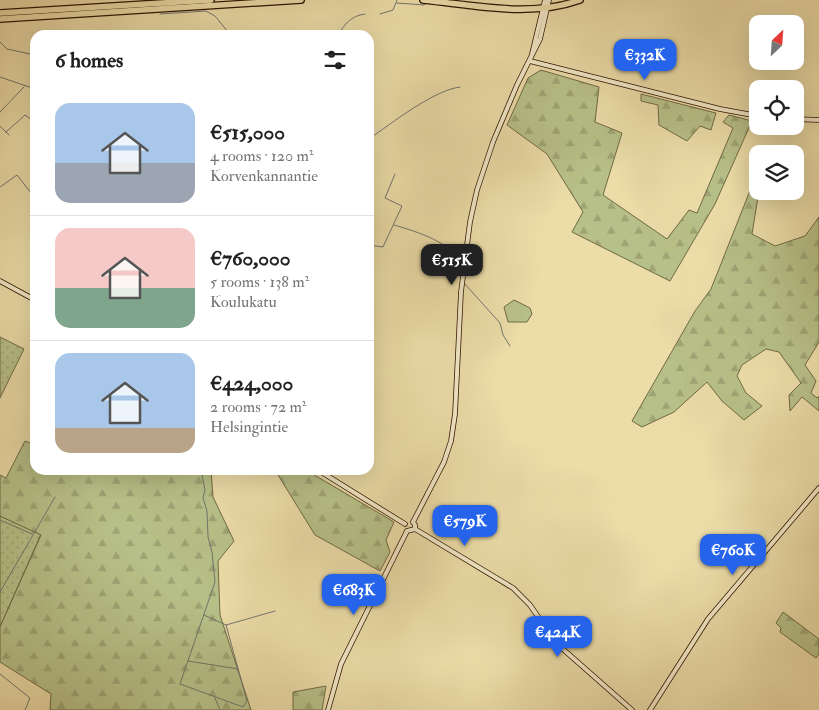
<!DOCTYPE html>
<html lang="en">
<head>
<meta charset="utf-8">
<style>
  :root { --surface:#fff; --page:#f6f6f6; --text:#222; --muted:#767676; --line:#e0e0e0; --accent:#2563eb }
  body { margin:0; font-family:"IM FELL Double Pica",serif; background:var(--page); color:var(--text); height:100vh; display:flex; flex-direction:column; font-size:19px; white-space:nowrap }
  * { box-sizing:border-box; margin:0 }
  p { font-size:16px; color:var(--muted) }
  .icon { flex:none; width:28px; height:28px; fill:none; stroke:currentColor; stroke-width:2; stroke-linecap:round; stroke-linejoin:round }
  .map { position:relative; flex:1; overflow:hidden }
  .side { position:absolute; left:30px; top:30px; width:344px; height:445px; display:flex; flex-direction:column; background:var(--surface); border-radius:15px; box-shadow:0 5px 20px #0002 }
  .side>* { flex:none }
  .needle { width:32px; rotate:25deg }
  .fabs { position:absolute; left:749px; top:15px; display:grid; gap:10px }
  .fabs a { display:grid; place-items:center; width:55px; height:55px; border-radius:10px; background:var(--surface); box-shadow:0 5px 20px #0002; font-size:25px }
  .price { position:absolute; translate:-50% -42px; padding:0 11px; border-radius:10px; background:var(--accent); color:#fff; font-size:16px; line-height:32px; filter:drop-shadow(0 1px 2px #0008) }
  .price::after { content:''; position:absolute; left:50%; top:30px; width:15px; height:11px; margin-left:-8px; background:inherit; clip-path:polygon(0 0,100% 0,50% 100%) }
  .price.selected { background:#222; color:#fff }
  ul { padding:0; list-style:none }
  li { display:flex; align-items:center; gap:15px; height:125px; padding:0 25px }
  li+li { border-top:1px solid var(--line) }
  li span { display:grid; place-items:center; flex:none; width:140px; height:100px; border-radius:15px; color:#555 }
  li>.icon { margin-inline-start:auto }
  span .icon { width:60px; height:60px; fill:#fffc; stroke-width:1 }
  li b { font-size:21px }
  h2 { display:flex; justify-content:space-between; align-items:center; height:60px; padding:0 25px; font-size:21px }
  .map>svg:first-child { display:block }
</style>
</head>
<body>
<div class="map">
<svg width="819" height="710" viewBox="0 0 819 710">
  <defs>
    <pattern id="grass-dots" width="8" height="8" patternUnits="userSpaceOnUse" patternTransform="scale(1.25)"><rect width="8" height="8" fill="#b7c088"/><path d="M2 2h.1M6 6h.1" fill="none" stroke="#9ea474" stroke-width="1.8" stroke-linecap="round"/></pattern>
    <pattern id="forest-firs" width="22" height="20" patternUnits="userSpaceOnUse" patternTransform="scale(1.25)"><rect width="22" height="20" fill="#b7c088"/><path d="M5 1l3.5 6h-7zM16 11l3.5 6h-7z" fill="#9ea474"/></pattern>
  </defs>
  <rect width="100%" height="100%" fill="#ebdca8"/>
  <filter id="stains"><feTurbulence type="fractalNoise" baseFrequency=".004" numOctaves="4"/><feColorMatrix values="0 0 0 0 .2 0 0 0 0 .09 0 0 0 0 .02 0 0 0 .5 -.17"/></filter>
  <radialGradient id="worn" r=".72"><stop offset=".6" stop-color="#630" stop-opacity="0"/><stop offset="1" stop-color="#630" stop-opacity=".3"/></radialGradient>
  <path fill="url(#grass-dots)" stroke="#706844" d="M0,337L24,349L0,398Z
    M0,516L41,534L0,627Z"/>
  <path fill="url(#forest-firs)" stroke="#706844" d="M541,70L599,87L595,122L622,133L603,195L667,239L689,210L697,213L733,128L723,122L729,115L752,121L715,204L670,281L572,232L583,212L547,154L507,125L528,78Z
    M641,94L716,113L711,130L700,126L687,141L659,125L658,105L641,101Z
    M757,173L759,191L752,234L775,246L805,236L819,217V342L805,365L816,381L811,393L817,398L819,396V411L802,397L790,411L789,395L801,383L779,352L766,349L742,365L737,376L746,393L762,406L744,420L722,401L707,382L674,412L642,427L632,421L695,311L711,289Z
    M25,441L35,445V470H211L213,497L234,541L218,561L220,615L251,710H50L51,694L0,662V627L41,535L0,516V475L6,478Z
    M275,470H306L394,522L386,540L390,552L380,571L315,535Z
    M783,612L819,639V654L816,658L780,632L781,628L776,623Z
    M326,686L322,710H293V692Z"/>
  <path fill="#b7c088" stroke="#706844" d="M514,300L530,308L532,314L527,322H508L504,307Z"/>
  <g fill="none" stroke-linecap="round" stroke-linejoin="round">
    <path stroke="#70756d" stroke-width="1" d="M397,3L424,5L426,2
      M160,14L206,11L215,16L228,32L252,35
      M380,14L393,10L397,0
      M188,33V35
      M338,35C345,24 350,16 365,14
      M0,42L7,49L35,55
      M0,77L35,89
      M0,112L24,87
      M0,126L9,135
      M6,132L25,115L35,122
      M369,139C392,123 434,90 460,87
      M0,187L17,175L35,198
      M394,225C414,231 454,242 459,264
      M369,245L383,247L402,206L385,198L395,174
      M464,283L500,323L503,335L510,346
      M201,470L205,490L203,498L207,511L208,537L212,552L215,582L180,684L243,707L247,701L226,625
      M0,520L32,534
      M0,592L55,497
      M204,615L226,625L275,611
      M188,661L238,669
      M0,674L30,698L25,710
      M215,698L220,710"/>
    <g stroke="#2a1000" stroke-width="5.5">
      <path id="secondary" d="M532,54L545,0
        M530,61L720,109L758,116
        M795,119L819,120
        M0,281L35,300
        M318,470L405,524
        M413,522L444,462L451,441L455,414L461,292L470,222L477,190L493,142L517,85L540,39L549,0
        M415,529L513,588L530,605L556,643L632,710
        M407,531L415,529V525L413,522
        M328,710L341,664L407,531
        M650,710L708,619L819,488"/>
    </g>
    <g stroke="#2a1000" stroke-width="8">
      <path id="highway" d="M423,0C474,5 530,18 580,0
        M0,13L211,0
        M0,19L301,0"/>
    </g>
    <use href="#secondary" stroke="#f2e8c6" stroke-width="4"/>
    <use href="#highway" stroke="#ebdca8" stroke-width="5.5"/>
  </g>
  <rect width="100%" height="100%" filter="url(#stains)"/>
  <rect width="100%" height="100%" fill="url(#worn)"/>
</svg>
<div class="fabs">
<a><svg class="needle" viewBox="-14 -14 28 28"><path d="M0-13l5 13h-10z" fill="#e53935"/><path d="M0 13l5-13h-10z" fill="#767676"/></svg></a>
<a><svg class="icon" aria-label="locate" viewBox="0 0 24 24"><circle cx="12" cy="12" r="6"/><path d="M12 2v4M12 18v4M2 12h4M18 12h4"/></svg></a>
<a><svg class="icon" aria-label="layers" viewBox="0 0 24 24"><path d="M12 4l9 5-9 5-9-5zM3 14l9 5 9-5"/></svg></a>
</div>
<b class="price" style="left:645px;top:81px">€332K</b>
<b class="price selected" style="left:452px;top:286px">€515K</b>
<b class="price" style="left:465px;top:547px">€579K</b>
<b class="price" style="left:733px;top:576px">€760K</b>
<b class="price" style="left:354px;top:616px">€683K</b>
<b class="price" style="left:558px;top:658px">€424K</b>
<section class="side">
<h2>6 homes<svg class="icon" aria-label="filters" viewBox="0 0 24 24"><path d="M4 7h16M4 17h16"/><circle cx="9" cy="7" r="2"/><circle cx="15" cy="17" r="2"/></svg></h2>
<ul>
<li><span style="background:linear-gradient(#a9c7e8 60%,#9aa5b1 0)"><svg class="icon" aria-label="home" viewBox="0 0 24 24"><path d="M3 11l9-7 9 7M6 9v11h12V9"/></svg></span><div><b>€515,000</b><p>4 rooms · 120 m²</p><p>Korvenkannantie</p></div></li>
<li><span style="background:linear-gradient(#f6c9c9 60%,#7fa58c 0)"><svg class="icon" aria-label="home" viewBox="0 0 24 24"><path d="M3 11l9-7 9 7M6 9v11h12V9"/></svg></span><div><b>€760,000</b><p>5 rooms · 138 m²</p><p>Koulukatu</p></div></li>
<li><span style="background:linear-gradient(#a9c7e8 75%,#b9a48a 0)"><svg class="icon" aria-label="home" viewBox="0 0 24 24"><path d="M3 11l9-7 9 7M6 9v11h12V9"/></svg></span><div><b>€424,000</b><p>2 rooms · 72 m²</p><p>Helsingintie</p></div></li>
</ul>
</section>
</div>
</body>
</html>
